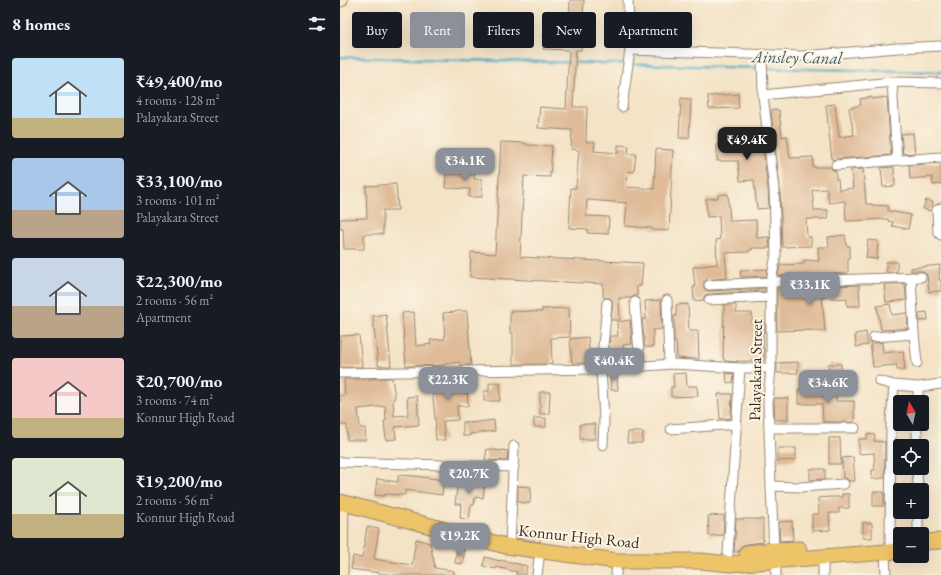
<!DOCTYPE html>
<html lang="en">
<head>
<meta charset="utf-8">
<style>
  :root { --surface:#171b24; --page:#242831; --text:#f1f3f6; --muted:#9ea1a6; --accent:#8c9099 }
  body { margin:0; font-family:"EB Garamond",serif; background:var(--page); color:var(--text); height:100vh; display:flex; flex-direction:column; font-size:15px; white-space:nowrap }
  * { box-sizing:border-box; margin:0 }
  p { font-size:13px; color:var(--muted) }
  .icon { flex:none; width:22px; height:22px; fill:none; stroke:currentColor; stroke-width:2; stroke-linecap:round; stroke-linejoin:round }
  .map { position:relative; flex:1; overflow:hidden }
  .details { display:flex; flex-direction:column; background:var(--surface); width:340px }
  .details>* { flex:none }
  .banner { position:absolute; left:12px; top:12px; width:380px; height:36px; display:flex; gap:8px }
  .needle { width:26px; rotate:351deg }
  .buttons { position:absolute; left:553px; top:395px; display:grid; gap:8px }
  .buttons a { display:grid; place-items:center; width:36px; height:36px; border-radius:4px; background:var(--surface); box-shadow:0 4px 16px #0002; font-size:20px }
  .price { position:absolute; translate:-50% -34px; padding:0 9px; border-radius:8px; background:var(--accent); color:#fff; font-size:13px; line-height:26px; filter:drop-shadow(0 1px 2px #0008) }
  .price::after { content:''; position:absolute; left:50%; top:24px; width:12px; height:9px; margin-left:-6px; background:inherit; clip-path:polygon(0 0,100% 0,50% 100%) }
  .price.on { background:#222; color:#fff }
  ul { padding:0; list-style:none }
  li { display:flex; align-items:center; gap:12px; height:100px; padding:0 12px }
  li span { display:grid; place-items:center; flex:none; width:112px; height:80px; border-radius:4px; color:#555 }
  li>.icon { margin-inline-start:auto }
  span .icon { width:48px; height:48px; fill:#fffc; stroke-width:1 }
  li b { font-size:17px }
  h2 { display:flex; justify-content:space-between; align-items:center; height:48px; padding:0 12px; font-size:17px }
  .tag { padding:0 14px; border-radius:4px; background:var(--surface); box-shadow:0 4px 16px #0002; font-size:14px; line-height:36px }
  .tag.on { background:var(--accent); color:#fff }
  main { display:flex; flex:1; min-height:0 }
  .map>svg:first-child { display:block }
</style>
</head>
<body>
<main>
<section class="details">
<h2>8 homes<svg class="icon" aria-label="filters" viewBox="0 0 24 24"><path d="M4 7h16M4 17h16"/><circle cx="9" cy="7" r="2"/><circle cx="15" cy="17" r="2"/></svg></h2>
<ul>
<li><span style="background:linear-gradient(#bfe0f5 75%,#c2b280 0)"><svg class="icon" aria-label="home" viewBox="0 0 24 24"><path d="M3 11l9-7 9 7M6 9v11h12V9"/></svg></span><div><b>₹49,400/mo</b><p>4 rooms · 128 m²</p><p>Palayakara Street</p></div></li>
<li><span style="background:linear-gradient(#a9c7e8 65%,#b9a48a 0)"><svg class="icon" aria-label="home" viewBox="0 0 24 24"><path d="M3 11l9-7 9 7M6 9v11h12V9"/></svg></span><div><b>₹33,100/mo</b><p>3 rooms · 101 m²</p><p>Palayakara Street</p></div></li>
<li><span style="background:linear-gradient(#c9d6e8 60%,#b9a48a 0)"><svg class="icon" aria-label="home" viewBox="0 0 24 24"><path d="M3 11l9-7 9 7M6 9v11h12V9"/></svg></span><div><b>₹22,300/mo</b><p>2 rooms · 56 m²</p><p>Apartment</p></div></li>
<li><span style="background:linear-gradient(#f6c9c9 75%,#c2b280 0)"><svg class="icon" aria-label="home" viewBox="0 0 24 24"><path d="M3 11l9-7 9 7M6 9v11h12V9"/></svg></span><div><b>₹20,700/mo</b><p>3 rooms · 74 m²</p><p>Konnur High Road</p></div></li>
<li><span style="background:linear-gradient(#dfe7d0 70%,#c2b280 0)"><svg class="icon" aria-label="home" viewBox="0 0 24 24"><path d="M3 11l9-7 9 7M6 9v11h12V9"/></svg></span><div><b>₹19,200/mo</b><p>2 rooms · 56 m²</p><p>Konnur High Road</p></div></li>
</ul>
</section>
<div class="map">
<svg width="601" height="575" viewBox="0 0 601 575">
  <rect width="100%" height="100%" fill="#fcf5e5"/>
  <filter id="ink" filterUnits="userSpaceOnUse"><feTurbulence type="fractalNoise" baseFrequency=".025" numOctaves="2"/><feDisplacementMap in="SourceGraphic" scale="8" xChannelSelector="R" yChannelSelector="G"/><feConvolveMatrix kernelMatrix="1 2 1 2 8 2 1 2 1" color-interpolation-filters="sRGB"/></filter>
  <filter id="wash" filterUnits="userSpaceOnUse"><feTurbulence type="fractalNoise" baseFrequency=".012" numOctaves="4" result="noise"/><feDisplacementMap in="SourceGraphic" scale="16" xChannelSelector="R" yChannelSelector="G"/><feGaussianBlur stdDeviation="0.9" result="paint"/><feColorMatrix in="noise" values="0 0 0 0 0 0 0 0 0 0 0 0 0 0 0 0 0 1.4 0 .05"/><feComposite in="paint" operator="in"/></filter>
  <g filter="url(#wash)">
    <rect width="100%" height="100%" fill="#f4e3c6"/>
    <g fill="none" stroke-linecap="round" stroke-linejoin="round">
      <path stroke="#43a7c3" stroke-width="2.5" d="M0,57L285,64
        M290,64L419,68
        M424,68L601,72"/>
    </g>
    <g id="blocks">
      <path fill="#dfbb98" d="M230,0H244L241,50H236L233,107H247L246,142H255L254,151L278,153V145L289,146L288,154H296L294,172L288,171L287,187L314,189L316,149L333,150L329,231L312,230V228L285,226L287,203L247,200L246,216L269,217L268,234L247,233L248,229L229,228L231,188H236L239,150L231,149L232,130L198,128L200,107L226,109L229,50L203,49V35L229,37Z
        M398,94L399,108L369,109L368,96Z
        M532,97V99L547,97L551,155L496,159L492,160L486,105L495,104L499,137L514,135L509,108L521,105L520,99Z
        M341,98L351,99L349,138H339Z
        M431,110H439L442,137L447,136L450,158L473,157V167H490L493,170L496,171V179H498L499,190L513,188L511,170L523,169L526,204H532V205L548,206V211L571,215L568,229L552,226L553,222L548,221V219L506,221L505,201L489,203L487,189L472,190L474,210H488L487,219H466L467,237H471V246L442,247L440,188Z
        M383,131H397V133L421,131L428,189L429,208L417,209L414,180L400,181L398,161H377V144H383Z
        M573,133L575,153L563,154L561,134Z
        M161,142L186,143V145L212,146L210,177L184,176L180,257L303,263L301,286H297V296H294L291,298H279L280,320H271L273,301L270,298L263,297V284L130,277L131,252L155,254Z
        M601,163V184L593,185L592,177L570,179L569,165Z
        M554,167L555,186L543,187L541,168Z
        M125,169H135L134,179H142V197H129L130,189L105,188L106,172L125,173Z
        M56,184L58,210H43V234H24V249H4L3,229H0V219L27,218L26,186Z
        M388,194L390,221L416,220L417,238L429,237L430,248H412V250H409V252L385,253L387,278L366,280L364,283V288L366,290L369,291L425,288V291L369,294L365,295L363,300L354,301L353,287H355L353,267L377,264L376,240L380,239L379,216L367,217L366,199L378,198V195Z
        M586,200L593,202L591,211L583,209Z
        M505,235L507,246H510V258H508V273L438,276L440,265L464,264V260L479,261L478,247H489L488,237Z
        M528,240L538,241L537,259L526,258Z
        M546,262H557V272H546Z
        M600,265L599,280H601V291L589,292L587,275L586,274L581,271H571V268Z
        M427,269L426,276L401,277L400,270Z
        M544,284H565L566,300L546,302Z
        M519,285L520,306H507V299L482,297L485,331H472V330L437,331V288Z
        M321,300L322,329L313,330V347H305L302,319H306L305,301Z
        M348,304L349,331H358L359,359L337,358L336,342H334V316H336V305Z
        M550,304L552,315L567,313L568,328L541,330L537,306Z
        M384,305H396V313H412V322L425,321V332H423V349H424V361H396L397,362L385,361V360L383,359Z
        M229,308L230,337L211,338L212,364H173V333H170V311L202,312V309Z
        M116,311H127L131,365H120V362L105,364V365L66,366L62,313L74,312L76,346L91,344L90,340L105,339L103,313L116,312Z
        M587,312L588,320L579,321V313Z
        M46,314L51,366H38L33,316Z
        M290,320L292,344L283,345L284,361L274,362V358H269V349L270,336H278L277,322Z
        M526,332L528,345L516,347L515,334Z
        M19,335L22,367H0V336Z
        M248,337L250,363H232L230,339Z
        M530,341L534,343L542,342L543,353L563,351L565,370H557V365L533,367Z
        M458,362V373H437V363Z
        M488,364H501V373L489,374Z
        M346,373L347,386H357L358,396L331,397V387H334L333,374Z
        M386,373L394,374L393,382L387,383Z
        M270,375H277L278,390H271Z
        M106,377H126L128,406H117L118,420L103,421L105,440H96L95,428H96L91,378Z
        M39,378H52L55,398L53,399L54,416L68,415L67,397L77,396L79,425L55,427L56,439L46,440L44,421H46L45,406L18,409L20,428H25L26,440H7V425H0V396L5,395L4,379H23V380Z
        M149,383H160V401H144V391H149Z
        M496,387V401H514V422H483L482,404H458V389H481V388Z
        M200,392H210L209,414H200Z
        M378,394H392L391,418L380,419Z
        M434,398H448V420H435Z
        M194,418H206V427H194Z
        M154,420L155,431L130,434V436H123V422H130V423Z
        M240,424H255V439H240Z
        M288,432H303L302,443H287Z
        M527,434L535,435L534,441L545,442V478L532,479V470H535L534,453L519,454V439H527Z
        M489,438H500L501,464H489Z
        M438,448H456V460L438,461Z
        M147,449L162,451V450L168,451L167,461L145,460Z
        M513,457L515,481H509L507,479L503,478L502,458Z
        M470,469H485V479L470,480Z
        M58,475L74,476L104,480L102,495L65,490V495L45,494V496L35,495L37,479L58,482Z
        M127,478L145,480L143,498L135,497L134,505H131L129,519L120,518L121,504H115L118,481L127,483Z
        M178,486L191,487L190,503L178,502Z
        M533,492H544V506H533Z
        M502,494H509V508H499V513H489L490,530L472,531V514H479L478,498L490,497H502Z
        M384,515L383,535L369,536L368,516Z
        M396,519H423V542L406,544L401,546L398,552H394Z
        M452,521L453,540L440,541L439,522Z
        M523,523H532V538H523Z
        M27,527L39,529L34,559L72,565L76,539L90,543L95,568L114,571V575H54L11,569L13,556L22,558Z
        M177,531L201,532L200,542L176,538Z
        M117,549L125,551L122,564L115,563Z
        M145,557L160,561V560L187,566L185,575H176L177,572L156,567V569L143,566Z"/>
    </g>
  </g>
  <g filter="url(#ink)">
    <use href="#blocks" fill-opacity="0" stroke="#988672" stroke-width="1"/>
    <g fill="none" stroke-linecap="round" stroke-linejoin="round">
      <g stroke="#988672" stroke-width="11">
        <path id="street" d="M288,0L290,50L463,56L558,48L601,46
          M422,54L423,95L434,189L436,254L431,282V368L428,402L431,486L434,550
          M552,82L557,160
          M423,95L552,82L601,83
          M282,107L290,50
          M496,165L601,157
          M601,208L597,210L598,232L601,235
          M571,277L574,334L577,363
          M369,285L431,282L581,277
          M327,300L329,364
          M369,300L431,297
          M295,302L300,366
          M534,337L574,334
          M0,373L261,369L333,364L400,368H431
          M539,381L554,385L578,387L601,384
          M578,402V387
          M577,424V446
          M429,428H515
          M331,429L397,424
          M263,445L264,419L261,369L267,303
          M0,462L174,467
          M577,468L578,490
          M431,486L460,487L504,484
          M578,512V534
          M550,544L551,421L554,385
          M170,547L174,446
          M545,552L546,575
          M388,554L400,368
          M436,561V575
          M197,575L200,551
          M276,575L277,561
          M483,575V556"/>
      </g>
      <g stroke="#988672" stroke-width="15">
        <path id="secondary" d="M0,0H1
          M1,575L2,503"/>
      </g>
      <g stroke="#988672" stroke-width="17">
        <path id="primary" d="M0,502L166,546L277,561H360L391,564L560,551
          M582,542L601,541
          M407,553L434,550L459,549"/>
      </g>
      <use href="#street" stroke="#fff" stroke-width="9"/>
      <use href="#secondary" stroke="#f8e7c3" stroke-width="13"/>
      <use href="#primary" stroke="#eec469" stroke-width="15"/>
    </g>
  </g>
  <g text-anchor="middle" stroke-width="4" stroke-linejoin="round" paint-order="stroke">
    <g font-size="16" fill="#3b2a1e" stroke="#fcf5e5">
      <text transform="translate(415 370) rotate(-89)" y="6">Palayakara Street</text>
      <text transform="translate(239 536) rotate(6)" y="6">Konnur High Road</text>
    </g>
    <g font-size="17" font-style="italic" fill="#3e5c60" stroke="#fcf5e5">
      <text transform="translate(457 57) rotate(1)" y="6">Ainsley Canal</text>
    </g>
  </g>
</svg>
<div class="buttons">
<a><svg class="needle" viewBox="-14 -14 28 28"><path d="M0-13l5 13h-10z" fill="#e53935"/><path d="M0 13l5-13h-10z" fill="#9ea1a6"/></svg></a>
<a><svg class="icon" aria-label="locate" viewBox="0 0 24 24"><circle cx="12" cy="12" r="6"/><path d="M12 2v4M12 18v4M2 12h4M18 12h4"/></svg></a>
<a>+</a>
<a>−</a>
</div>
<b class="price on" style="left:407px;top:161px">₹49.4K</b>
<b class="price" style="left:125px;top:182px">₹34.1K</b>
<b class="price" style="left:470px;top:306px">₹33.1K</b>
<b class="price" style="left:274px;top:382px">₹40.4K</b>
<b class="price" style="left:108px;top:401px">₹22.3K</b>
<b class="price" style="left:488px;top:404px">₹34.6K</b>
<b class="price" style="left:129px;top:495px">₹20.7K</b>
<b class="price" style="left:120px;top:557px">₹19.2K</b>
<div class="banner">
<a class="tag">Buy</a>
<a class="tag on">Rent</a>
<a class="tag">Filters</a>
<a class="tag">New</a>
<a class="tag">Apartment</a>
</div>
</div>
</main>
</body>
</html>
